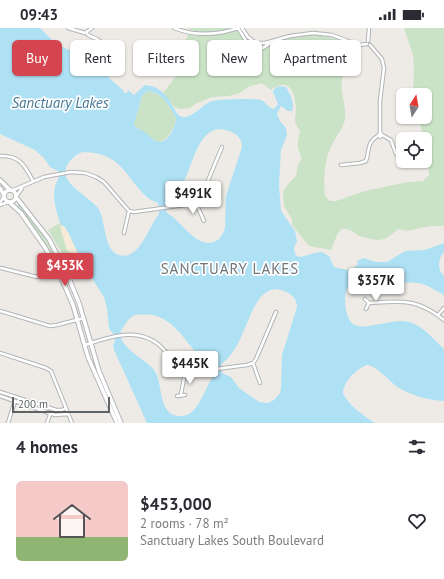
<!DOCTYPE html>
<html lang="en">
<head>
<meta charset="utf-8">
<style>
  :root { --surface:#fff; --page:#f2f2f3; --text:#2b2b33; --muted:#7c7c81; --accent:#d54550 }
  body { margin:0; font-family:"PT Sans",sans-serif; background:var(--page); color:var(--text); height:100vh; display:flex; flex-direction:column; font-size:15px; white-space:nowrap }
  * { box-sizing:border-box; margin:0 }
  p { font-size:13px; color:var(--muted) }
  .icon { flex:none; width:22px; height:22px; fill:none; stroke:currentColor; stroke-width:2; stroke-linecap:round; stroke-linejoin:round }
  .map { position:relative; height:395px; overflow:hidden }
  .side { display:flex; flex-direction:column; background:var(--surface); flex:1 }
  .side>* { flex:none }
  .banner { position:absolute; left:12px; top:12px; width:420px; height:36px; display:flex; gap:8px }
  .needle { width:26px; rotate:11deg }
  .tools { position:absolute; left:396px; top:60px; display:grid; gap:8px }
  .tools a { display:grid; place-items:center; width:36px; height:36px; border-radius:6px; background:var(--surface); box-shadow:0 1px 3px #0004; font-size:20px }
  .scale { position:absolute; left:12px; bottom:10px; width:98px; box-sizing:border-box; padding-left:4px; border:2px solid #5e6264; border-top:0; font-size:11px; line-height:14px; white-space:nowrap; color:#5e6264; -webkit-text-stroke:3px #fff; paint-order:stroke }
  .price { position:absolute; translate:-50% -34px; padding:0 9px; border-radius:4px; background:#fff; color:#222; font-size:13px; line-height:26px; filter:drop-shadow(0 1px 2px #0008) }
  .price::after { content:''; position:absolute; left:50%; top:24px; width:12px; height:9px; margin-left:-6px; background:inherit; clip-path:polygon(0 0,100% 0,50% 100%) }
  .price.active { background:var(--accent); color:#fff }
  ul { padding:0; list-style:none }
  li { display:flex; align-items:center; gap:12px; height:100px; padding:0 16px }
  li span { display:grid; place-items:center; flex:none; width:112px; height:80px; border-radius:6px; color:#555 }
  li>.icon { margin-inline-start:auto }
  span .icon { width:48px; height:48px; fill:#fffc; stroke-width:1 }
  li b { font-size:17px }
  h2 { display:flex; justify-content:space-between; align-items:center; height:48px; padding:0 16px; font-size:17px }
  .pill { padding:0 14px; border-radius:6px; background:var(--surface); box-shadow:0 1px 3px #0004; font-size:14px; line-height:36px }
  .pill.active { background:var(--accent); color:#fff }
  .status { display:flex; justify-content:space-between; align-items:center; height:28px; padding:0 20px; background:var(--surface); direction:ltr }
  .status svg { height:11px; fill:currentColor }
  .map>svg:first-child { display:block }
</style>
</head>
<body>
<div class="status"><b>09:43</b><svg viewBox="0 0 49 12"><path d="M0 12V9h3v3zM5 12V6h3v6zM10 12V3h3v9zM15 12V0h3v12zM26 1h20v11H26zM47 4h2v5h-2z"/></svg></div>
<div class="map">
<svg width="444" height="395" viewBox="0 0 444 395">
  <rect width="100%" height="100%" fill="#eeebe6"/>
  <path fill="#cae2c6" d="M186,0H238L247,18C252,20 257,22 262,21C266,20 271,16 275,14C278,12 283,11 286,10C295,8 305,7 314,7C326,8 360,13 355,32C353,39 346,43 343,49C338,61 347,76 345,91C344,99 337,107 333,115C324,131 323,151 325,168L330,173H336L365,163L408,154L423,153L429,147L427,122L418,89H425V67H413L414,39L413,27L404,0H444V198H430L406,203L398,201C386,212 382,214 367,210C364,209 361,209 358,207C352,203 348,200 341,201L337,207L331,222L309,218L292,197V191L284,178L283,164L288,156L296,148L298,137L302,130C297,121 297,115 300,104C299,101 296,97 295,93C295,89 296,84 296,80C295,64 289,48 271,62L262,55L250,58L238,66L228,68L212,69L197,75L189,80L180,81L174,79L163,65L192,28L183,17L191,1Z
    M147,63C161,63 170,78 176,90C175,99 169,111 159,114C155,113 136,99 134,96L142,68Z
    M19,176L43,207L57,232V236L41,210L17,178Z
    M60,195L61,197L87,243L74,248L67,233L48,202Z"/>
  <path fill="#f6ebd9" d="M61,197L64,198L68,204L87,243L84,241L67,222L60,199Z"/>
  <path fill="#afe1f5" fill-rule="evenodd" d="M0,0H40L56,16L69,22L110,37L115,42L108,49L124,63V65H127L128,62L134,67L145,57C172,59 171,87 183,89C191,91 203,76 212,73C219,71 255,70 261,72C266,74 268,80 274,81L278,76L273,64L275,60L280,58L286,59C290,66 295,75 292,83H288L281,78L277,86L280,93L286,100L287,107L281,122L279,157L281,183L295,203L297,213L294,220L295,226L299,229C307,228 314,224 322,224L329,228L334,239L347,242L354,240L358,236L357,233L363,230L376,234H387L405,223L425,222L444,215V224L440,230L439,236L440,243L444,248V267L428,258L419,255L362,252C358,252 354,253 350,256C342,263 344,293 355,297C361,300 368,298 374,297C383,296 392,293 401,293C420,293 432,310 444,321V373C428,372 413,368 399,360C390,354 376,337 367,337C356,341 344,353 343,365C348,377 364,388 375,395H147L114,322L113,318L115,312L114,307L109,300L107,280L104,269L84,238L68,204L64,198L61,197C57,186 52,171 55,158C57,151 60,152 58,143L50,139L44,130L35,122L0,106ZM147,63C161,63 170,78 176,90C176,98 169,114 159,114C154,113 150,108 146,105C141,101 136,101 134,96L142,68ZM219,101C230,102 242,106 242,119L226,168L225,200C223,206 220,212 214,214C195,220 181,192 167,185C166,182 164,177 166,173C168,171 171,170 173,168C177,164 180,160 183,155C192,140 197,103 219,101ZM84,124C123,126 123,147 147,169C150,172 154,173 158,175L159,186C150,197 142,223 128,227C104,233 106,197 100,183C91,167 54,156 69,134C74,129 77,125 84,124ZM275,261C285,262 297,267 297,279L282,327L281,361L280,365L274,372L268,375L259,374L239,360L231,349L222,345L221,336C247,320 248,264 275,261ZM135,287C172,281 182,312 204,333C207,336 211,336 214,338L215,346C204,358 200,389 180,388C158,388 163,356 155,343C148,333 115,317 121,303C122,301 123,299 124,298C127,293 130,289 135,287Z"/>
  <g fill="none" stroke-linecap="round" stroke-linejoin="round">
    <g stroke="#b1b4b6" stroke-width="4.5">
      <path id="minor" d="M68,0L85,5L92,0
        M174,0C194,8 217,7 238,0
        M238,0C247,13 252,32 271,14
        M242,0L248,9L256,15H265L290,8L313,5L332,7L359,17L367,16
        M87,5L88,7L97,11L103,15
        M368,13L369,0
        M370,17L382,31L384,40L380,73V105
        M381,105L382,107L380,109L379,106Z
        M382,107L391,112L396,126L403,129
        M0,128C20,127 25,138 33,153
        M341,137L360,135L366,133C370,121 366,115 379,107
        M11,163L44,149L71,144L85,145L96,149L104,154L129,183L134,184L192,176L196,175L201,169L222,119
        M16,169L22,160
        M0,175L4,168
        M196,175L204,193
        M0,177L8,174
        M124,205L129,183
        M1,240L37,249L62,237
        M365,271L369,275L366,281
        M369,275C402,273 417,270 444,292
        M0,283L50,298L57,297L84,290
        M438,287L444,280
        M85,317C112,308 143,297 165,323C171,330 178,342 186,345L247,337L253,335L256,331L276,284
        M0,325L46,340L51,343L72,395
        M253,335L260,355
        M0,364L56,382H62L66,380
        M181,366L185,345
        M0,368L55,387L68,386
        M177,368L185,367
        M8,395L15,373
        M47,395L51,384"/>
    </g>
    <g stroke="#b1b4b6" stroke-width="5.5">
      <path id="tertiary" d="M0,152L10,162
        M0,160L4,167
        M4 168a6 6 0 1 1 12 0a6 6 0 1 1-12 0Z
        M16,169L49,211L68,248L79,275L99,343L121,395
        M9,174L21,185L44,218L57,240L73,277L88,329L117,395"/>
    </g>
    <use href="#minor" stroke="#fff" stroke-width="2.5"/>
    <use href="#tertiary" stroke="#fff" stroke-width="3.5"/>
  </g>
  <g text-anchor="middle" stroke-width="3.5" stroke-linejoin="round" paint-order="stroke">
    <g font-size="15" font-style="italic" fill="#477995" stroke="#fff">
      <text x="60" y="80">Sanctuary Lakes</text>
    </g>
    <g font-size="15" letter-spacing="1" fill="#6f7476" stroke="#fff">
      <text x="230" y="246">SANCTUARY LAKES</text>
    </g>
  </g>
</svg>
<div class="tools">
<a><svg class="needle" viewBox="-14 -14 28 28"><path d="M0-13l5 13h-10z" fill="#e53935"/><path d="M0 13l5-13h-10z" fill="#7c7c81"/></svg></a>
<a><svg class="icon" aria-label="locate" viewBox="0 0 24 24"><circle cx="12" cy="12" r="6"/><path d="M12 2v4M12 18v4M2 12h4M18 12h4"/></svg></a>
</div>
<div class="scale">200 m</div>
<b class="price" style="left:193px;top:187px">$491K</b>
<b class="price active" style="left:65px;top:259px">$453K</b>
<b class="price" style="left:376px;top:274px">$357K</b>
<b class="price" style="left:190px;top:357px">$445K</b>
<div class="banner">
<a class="pill active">Buy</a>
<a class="pill">Rent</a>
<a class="pill">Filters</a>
<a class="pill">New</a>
<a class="pill">Apartment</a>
</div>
</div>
<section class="side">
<h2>4 homes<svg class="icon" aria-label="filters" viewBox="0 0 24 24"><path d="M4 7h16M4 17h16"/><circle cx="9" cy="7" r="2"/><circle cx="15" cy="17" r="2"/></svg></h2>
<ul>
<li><span style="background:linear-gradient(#f6c9c9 70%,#8fb573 0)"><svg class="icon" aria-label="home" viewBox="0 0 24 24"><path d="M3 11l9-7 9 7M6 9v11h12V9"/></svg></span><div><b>$453,000</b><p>2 rooms · 78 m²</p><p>Sanctuary Lakes South Boulevard</p></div><svg class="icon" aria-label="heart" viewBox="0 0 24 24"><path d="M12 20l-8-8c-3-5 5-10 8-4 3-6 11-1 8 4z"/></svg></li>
</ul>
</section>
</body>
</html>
